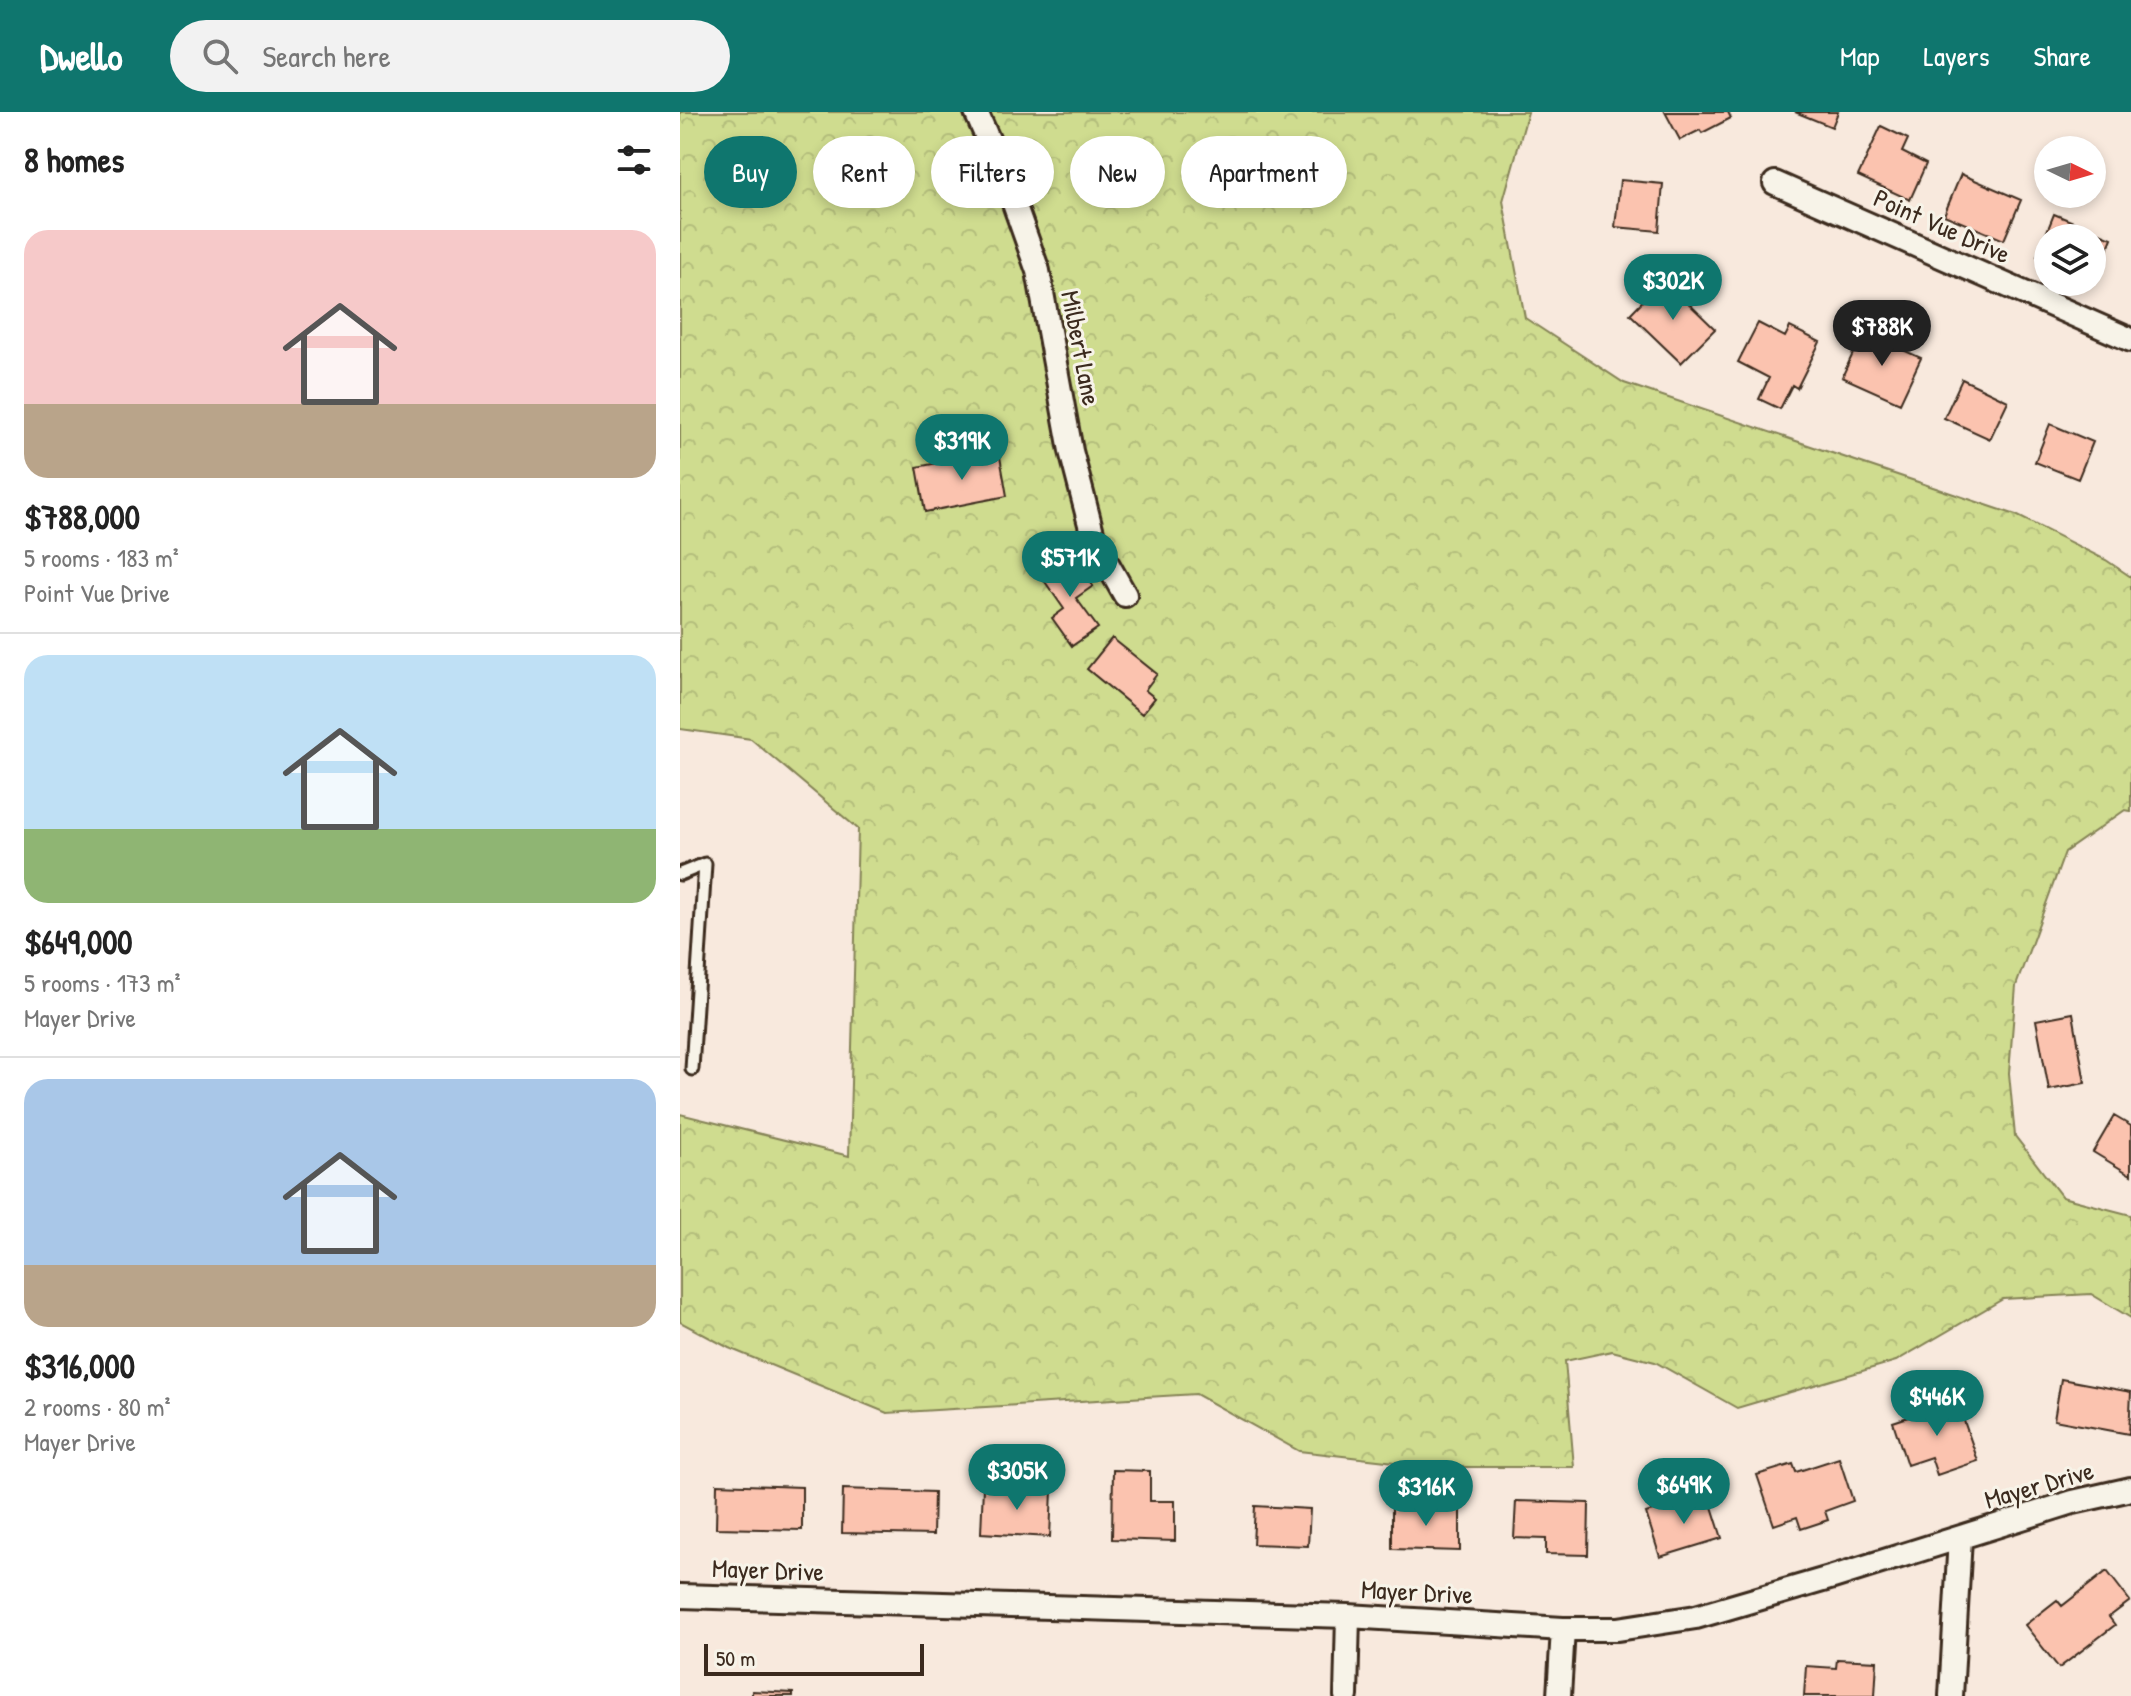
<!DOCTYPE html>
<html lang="en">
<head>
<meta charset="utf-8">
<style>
  :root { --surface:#fff; --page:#f2f2f2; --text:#222; --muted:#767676; --line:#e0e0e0; --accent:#0f766e }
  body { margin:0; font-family:"Patrick Hand",sans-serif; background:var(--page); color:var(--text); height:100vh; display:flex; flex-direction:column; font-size:30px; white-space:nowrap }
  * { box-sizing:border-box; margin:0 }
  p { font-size:26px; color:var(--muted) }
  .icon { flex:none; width:44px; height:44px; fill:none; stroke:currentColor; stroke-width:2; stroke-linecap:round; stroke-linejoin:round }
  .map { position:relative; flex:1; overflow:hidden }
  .details { display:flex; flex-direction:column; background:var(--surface); width:680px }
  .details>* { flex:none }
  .banner { position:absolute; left:24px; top:24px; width:760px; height:72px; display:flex; gap:16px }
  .needle { width:52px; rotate:95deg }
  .tools { position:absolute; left:1354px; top:24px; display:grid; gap:16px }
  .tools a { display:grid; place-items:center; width:72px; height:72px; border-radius:50%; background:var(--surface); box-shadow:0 4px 12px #0003; font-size:40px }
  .scale { position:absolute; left:24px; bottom:20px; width:220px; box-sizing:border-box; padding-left:8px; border:4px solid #3b2a1e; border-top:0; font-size:22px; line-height:28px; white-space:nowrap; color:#3b2a1e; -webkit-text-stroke:6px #f7f3e8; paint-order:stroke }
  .price { position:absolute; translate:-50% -68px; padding:0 18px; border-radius:28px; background:var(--accent); color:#fff; font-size:26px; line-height:52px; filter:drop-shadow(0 2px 4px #0008) }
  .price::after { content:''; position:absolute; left:50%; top:48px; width:24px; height:18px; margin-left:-12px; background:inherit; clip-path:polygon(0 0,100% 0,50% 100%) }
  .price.active { background:#222; color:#fff }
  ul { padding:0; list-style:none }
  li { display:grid; align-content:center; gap:16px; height:424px; padding:0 24px }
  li+li { border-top:2px solid var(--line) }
  li span { display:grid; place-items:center; height:248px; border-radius:24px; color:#555 }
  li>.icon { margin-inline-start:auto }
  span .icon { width:144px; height:144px; fill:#fffc; stroke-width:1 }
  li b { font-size:34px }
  h2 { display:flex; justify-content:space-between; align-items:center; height:96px; padding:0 24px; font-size:34px }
  .pill { padding:0 28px; border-radius:36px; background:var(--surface); box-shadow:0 4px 12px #0003; font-size:28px; line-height:72px }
  .pill.active { background:var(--accent); color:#fff }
  header { display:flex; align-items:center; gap:48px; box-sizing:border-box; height:112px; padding:0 40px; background:var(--accent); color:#fff }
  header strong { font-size:38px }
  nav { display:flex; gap:44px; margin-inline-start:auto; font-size:28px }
  .search { width:560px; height:72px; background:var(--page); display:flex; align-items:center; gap:20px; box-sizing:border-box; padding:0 28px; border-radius:44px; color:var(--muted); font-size:30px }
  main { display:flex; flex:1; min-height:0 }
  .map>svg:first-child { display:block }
</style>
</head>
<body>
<header>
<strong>Dwello</strong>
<div class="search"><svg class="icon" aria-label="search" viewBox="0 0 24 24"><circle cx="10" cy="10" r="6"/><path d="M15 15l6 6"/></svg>Search here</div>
<nav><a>Map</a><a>Layers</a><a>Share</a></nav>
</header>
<main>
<section class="details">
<h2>8 homes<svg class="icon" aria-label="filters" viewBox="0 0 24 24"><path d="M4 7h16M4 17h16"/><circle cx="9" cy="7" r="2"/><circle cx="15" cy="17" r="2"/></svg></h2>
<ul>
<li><span style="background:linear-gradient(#f6c9c9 70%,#b9a48a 0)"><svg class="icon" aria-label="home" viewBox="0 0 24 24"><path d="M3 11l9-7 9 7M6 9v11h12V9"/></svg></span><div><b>$788,000</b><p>5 rooms · 183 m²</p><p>Point Vue Drive</p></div></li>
<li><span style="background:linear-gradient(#bfe0f5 70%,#8fb573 0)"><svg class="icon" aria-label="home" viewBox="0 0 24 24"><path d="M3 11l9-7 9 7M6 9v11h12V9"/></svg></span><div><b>$649,000</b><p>5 rooms · 173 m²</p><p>Mayer Drive</p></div></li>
<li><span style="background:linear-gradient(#a9c7e8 75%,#b9a48a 0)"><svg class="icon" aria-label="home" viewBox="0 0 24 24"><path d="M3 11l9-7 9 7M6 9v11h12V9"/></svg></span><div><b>$316,000</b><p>2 rooms · 80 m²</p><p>Mayer Drive</p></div></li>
</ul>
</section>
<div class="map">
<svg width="1451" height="1584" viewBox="0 0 1451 1584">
  <defs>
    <pattern id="forest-crowns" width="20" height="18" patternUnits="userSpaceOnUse" patternTransform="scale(2)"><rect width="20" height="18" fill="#cfdc8f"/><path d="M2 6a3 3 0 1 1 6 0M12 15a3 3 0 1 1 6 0" fill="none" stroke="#b3bd7b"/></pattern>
  </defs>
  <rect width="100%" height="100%" fill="#f8e9dd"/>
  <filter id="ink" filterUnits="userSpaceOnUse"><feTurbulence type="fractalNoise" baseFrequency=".0125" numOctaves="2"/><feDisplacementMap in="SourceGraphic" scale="16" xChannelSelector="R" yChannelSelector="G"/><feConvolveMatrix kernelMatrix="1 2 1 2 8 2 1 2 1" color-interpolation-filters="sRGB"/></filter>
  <g filter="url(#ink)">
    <path fill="url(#forest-crowns)" stroke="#858356" stroke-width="2" d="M0,0H848L823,89L845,206L944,271L1336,403L1426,448L1451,465V699L1445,698L1385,740L1336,874L1329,961L1335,1024L1382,1085L1451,1103V1206L1411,1182L1323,1187L1216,1249L1057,1296L975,1250L932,1239L885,1249L894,1355H759L619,1339L516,1282L207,1301L49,1236L0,1210V1002L169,1044L178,717L71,627L0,617Z"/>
    <path fill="#fbc3af" stroke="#3b2a1e" stroke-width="2" d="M985,0H1048L1051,6L1022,21L1020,18L1000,28Z
      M1115,0H1158L1152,15Z
      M1201,14L1228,27L1222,40L1246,52L1230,88L1178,64Z
      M1281,62L1341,88L1324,128L1264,103Z
      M940,68L983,72L979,119L935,115Z
      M1374,102L1432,126L1415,168L1412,167V126H1368V148L1357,144Z
      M980,171L996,187L1000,183L1035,217L1001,251L950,202Z
      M1078,211L1105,225L1110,215L1140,230L1117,276L1112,273L1100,297L1079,287L1089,266L1058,250Z
      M1183,220L1241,246L1220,291L1162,265Z
      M1282,267L1328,289L1310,327L1264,306Z
      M1370,312L1413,330L1398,367L1355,350Z
      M319,339L327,384L245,400L237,355Z
      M391,443L413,474L396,486L418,516L392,534L372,506L384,497L361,464Z
      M432,526L477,562L465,578L475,586L462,602L407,557Z
      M1393,901L1405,971L1369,978L1356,908Z
      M1434,1004L1451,1014V1063L1413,1040Z
      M1381,1267L1451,1280L1449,1322L1374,1308Z
      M1277,1289L1298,1349L1257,1363L1251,1345L1227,1353L1213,1310Z
      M1159,1346L1173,1389L1145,1399L1148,1408L1121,1417L1117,1405L1094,1413L1077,1363L1113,1352L1116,1360Z
      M433,1358L470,1359V1389H495V1429L432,1427Z
      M37,1372L122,1375V1418L36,1416Z
      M303,1375L372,1378L370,1425L301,1421Z
      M163,1377L254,1380L253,1423L162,1421Z
      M1028,1382L1042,1426L980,1445L966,1401Z
      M836,1389L909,1391L908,1443L866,1442V1427L834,1426Z
      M575,1394L630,1397L628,1434L573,1432Z
      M712,1394L780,1395V1439L712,1437Z
      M1427,1459L1450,1489L1429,1505L1435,1513L1379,1556L1345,1513L1377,1488L1382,1494Z
      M1157,1547L1197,1549L1195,1584H1124L1126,1554L1156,1556Z
      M72,1579L113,1581V1584H72Z"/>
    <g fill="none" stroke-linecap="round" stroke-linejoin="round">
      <g stroke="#3b2a1e" stroke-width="17">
        <path id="service" d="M0,762L25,752L12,957"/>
      </g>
      <g stroke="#3b2a1e" stroke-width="28">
        <path id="minor" d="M296,0L325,66L358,159L391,339L414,428L445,483
          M1095,71L1451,228
          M0,1484L668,1504L883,1517H938L1016,1505L1153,1465L1393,1390L1451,1377
          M666,1584L668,1504
          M879,1584L883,1517
          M1271,1584L1280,1426"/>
      </g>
      <use href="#service" stroke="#f7f3e8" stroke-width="11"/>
      <use href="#minor" stroke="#f7f3e8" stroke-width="22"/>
    </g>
  </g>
  <g text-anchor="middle" stroke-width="6" stroke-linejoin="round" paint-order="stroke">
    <g font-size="26" fill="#3b2a1e" stroke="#f7f3e8">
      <text transform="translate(1262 114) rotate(24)" y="9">Point Vue Drive</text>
      <text transform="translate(401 236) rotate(79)" y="9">Milbert Lane</text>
      <text transform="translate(1359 1373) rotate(-16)" y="9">Mayer Drive</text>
      <text transform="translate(88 1458) rotate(2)" y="9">Mayer Drive</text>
      <text transform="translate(737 1480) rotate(3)" y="9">Mayer Drive</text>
    </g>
  </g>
</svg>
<div class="tools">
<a><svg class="needle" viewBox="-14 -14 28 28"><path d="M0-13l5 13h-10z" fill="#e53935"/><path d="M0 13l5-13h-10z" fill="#767676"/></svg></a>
<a><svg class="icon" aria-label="layers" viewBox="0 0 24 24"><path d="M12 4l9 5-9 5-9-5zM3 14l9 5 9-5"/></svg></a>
</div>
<div class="scale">50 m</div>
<b class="price" style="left:993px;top:210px">$302K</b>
<b class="price active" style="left:1202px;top:256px">$788K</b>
<b class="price" style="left:282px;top:370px">$319K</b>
<b class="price" style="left:390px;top:487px">$571K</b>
<b class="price" style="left:1257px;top:1326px">$446K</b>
<b class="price" style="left:337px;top:1400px">$305K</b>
<b class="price" style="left:1004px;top:1414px">$649K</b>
<b class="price" style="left:746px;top:1416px">$316K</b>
<div class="banner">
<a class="pill active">Buy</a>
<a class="pill">Rent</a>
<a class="pill">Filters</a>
<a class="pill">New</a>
<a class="pill">Apartment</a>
</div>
</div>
</main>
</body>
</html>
